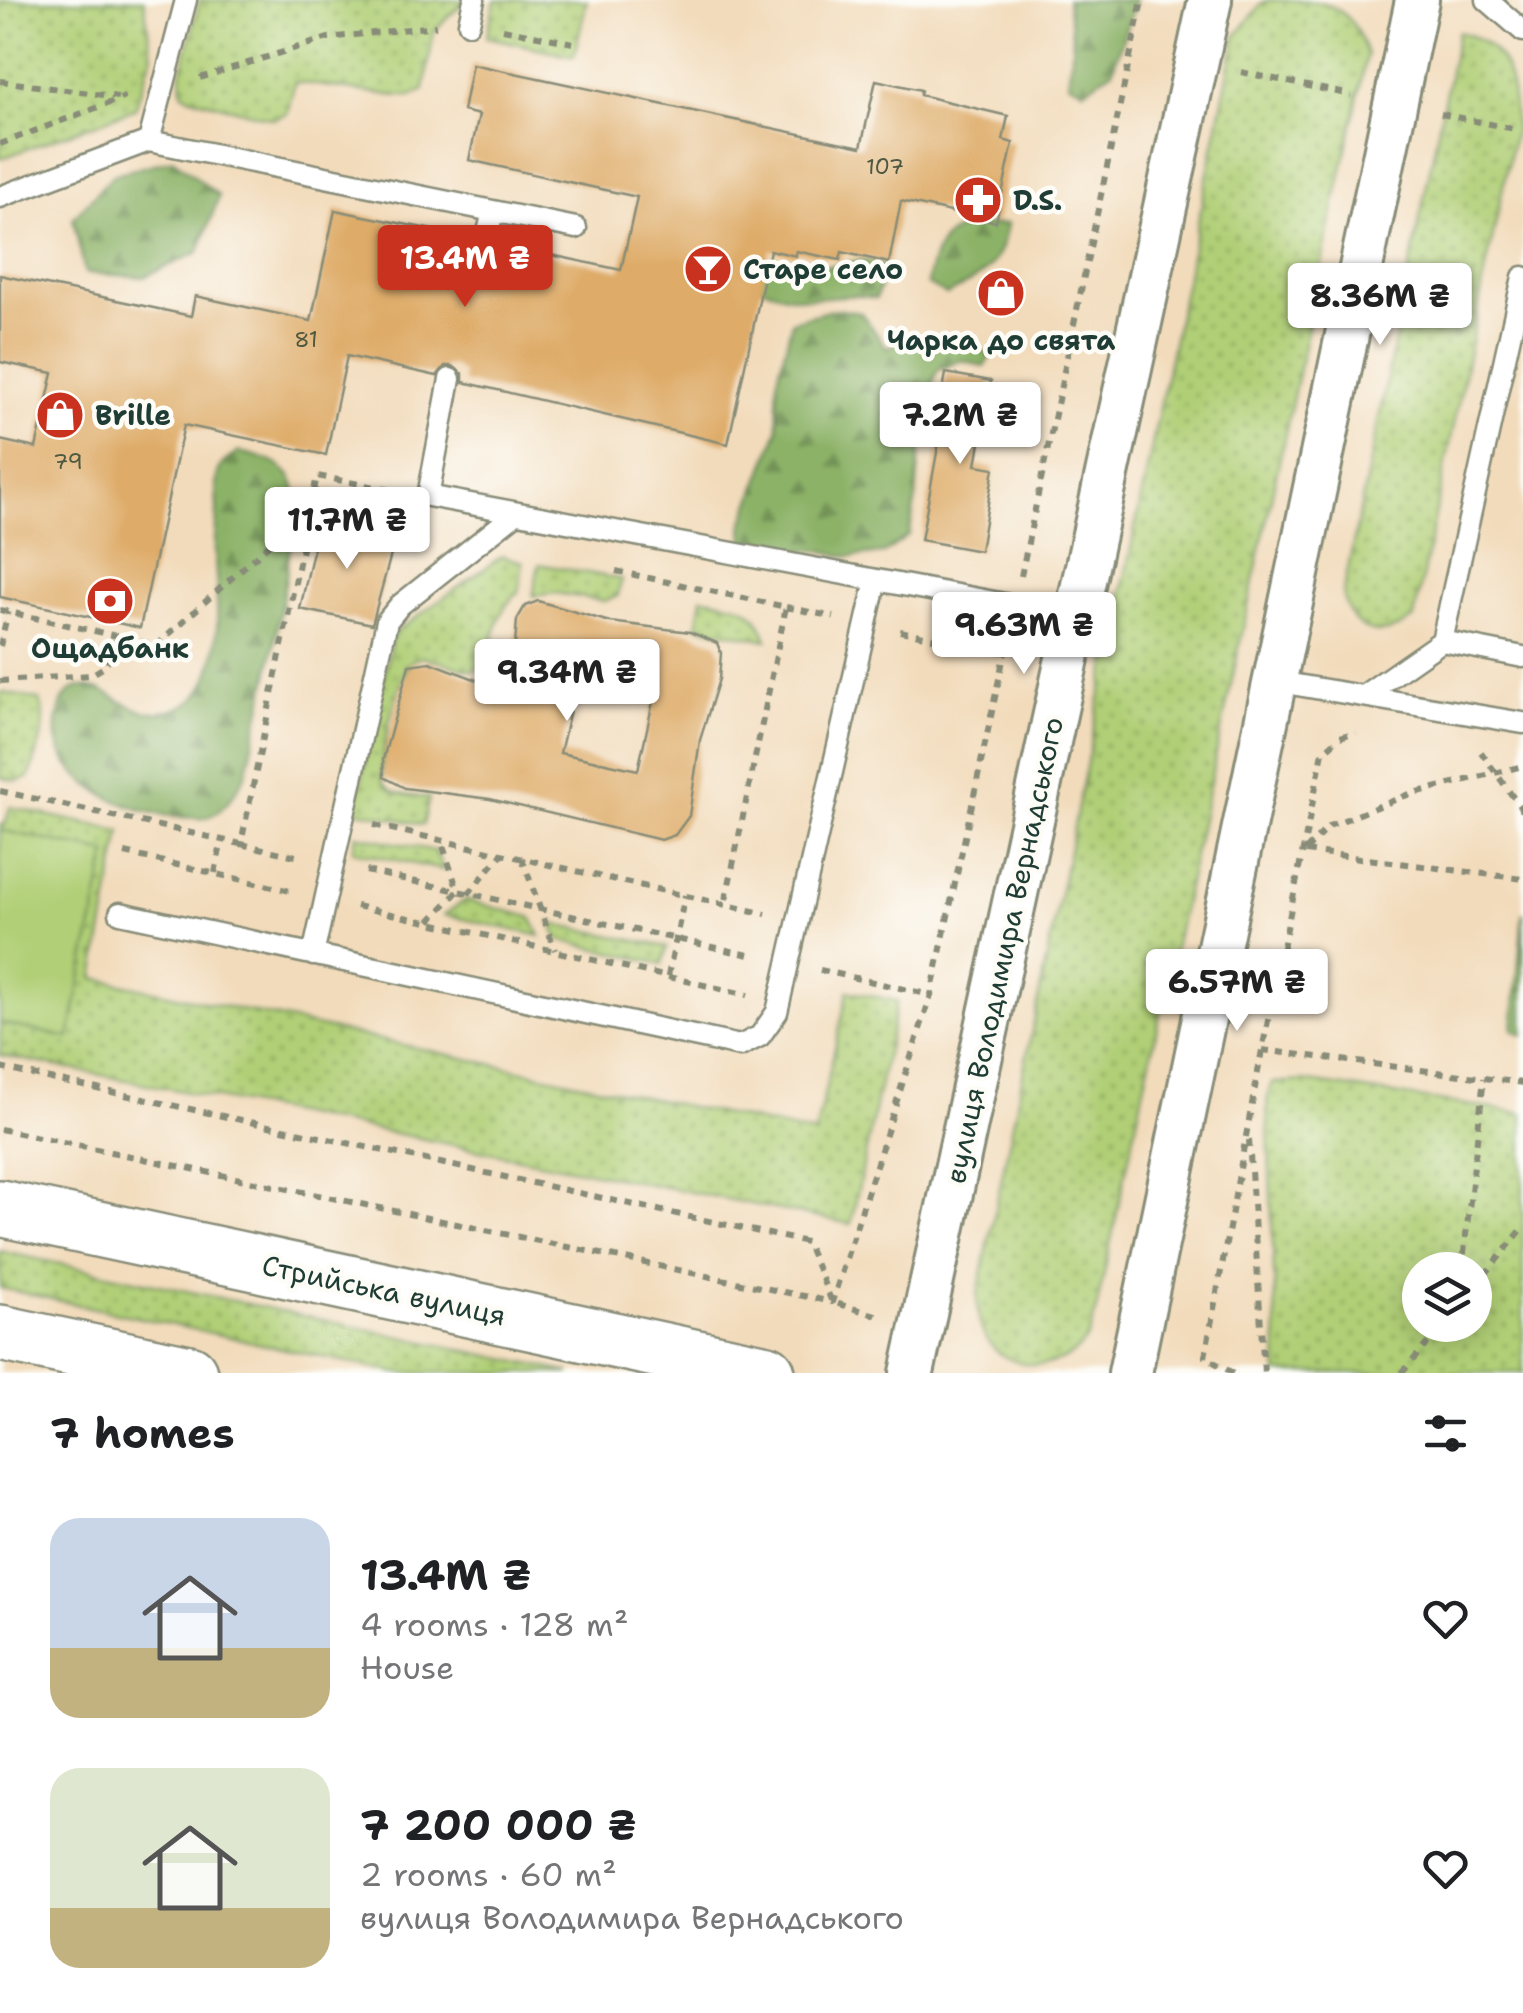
<!DOCTYPE html>
<html lang="en">
<head>
<meta charset="utf-8">
<style>
  :root { --surface:#fff; --page:#f2f2f2; --text:#202124; --muted:#757577; --accent:#c8321e }
  body { margin:0; font-family:"Shantell Sans",sans-serif; background:var(--page); color:var(--text); height:100vh; display:flex; flex-direction:column; font-size:38px; white-space:nowrap }
  * { box-sizing:border-box; margin:0 }
  p { font-size:32px; color:var(--muted) }
  .icon { flex:none; width:55px; height:55px; fill:none; stroke:currentColor; stroke-width:2; stroke-linecap:round; stroke-linejoin:round }
  .map { position:relative; height:1373px; overflow:hidden }
  .sheet { display:flex; flex-direction:column; background:var(--surface); flex:1 }
  .sheet>* { flex:none }
  .fabs { position:absolute; left:1402px; top:1252px; display:grid; gap:20px }
  .fabs a { display:grid; place-items:center; width:90px; height:90px; border-radius:50%; background:var(--surface); box-shadow:0 5px 25px #0003; font-size:50px }
  .price { position:absolute; translate:-50% -85px; padding:0 22px; border-radius:10px; background:#fff; color:#222; font-size:32px; line-height:65px; filter:drop-shadow(0 2px 5px #0008) }
  .price::after { content:''; position:absolute; left:50%; top:60px; width:30px; height:22px; margin-left:-15px; background:inherit; clip-path:polygon(0 0,100% 0,50% 100%) }
  .price.on { background:var(--accent); color:#fff }
  ul { padding:0; list-style:none }
  li { display:flex; align-items:center; gap:30px; height:250px; padding:0 50px }
  li span { display:grid; place-items:center; flex:none; width:280px; height:200px; border-radius:30px; color:#555 }
  li>.icon { margin-inline-start:auto }
  span .icon { width:120px; height:120px; fill:#fffc; stroke-width:1 }
  li b { font-size:42px }
  h2 { display:flex; justify-content:space-between; align-items:center; height:120px; padding:0 50px; font-size:42px }
  .map>svg:first-child { display:block }
</style>
</head>
<body>
<div class="map">
<svg width="1523" height="1373" viewBox="0 0 1523 1373">
  <defs>
    <pattern id="green-dots" width="8" height="8" patternUnits="userSpaceOnUse" patternTransform="scale(2.5)"><rect width="8" height="8" fill="#b0cf76"/><path d="M2 2h.1M6 6h.1" fill="none" stroke="#8fa962" stroke-width="1.8" stroke-linecap="round"/></pattern>
    <pattern id="forest-firs" width="22" height="20" patternUnits="userSpaceOnUse" patternTransform="scale(2.5)"><rect width="22" height="20" fill="#8cb267"/><path d="M5 1l3.5 6h-7zM16 11l3.5 6h-7z" fill="#729256"/></pattern>
  </defs>
  <rect width="100%" height="100%" fill="#fdfcf7"/>
  <filter id="ink" filterUnits="userSpaceOnUse"><feTurbulence type="fractalNoise" baseFrequency=".01" numOctaves="2"/><feDisplacementMap in="SourceGraphic" scale="20" xChannelSelector="R" yChannelSelector="G"/><feConvolveMatrix kernelMatrix="1 2 1 2 8 2 1 2 1" color-interpolation-filters="sRGB"/></filter>
  <filter id="wash" filterUnits="userSpaceOnUse"><feTurbulence type="fractalNoise" baseFrequency=".0048" numOctaves="4" result="noise"/><feDisplacementMap in="SourceGraphic" scale="40" xChannelSelector="R" yChannelSelector="G"/><feGaussianBlur stdDeviation="2.25" result="paint"/><feColorMatrix in="noise" values="0 0 0 0 0 0 0 0 0 0 0 0 0 0 0 0 0 1.4 0 .05"/><feComposite in="paint" operator="in"/></filter>
  <g filter="url(#wash)">
    <rect width="100%" height="100%" fill="#f2dbbb"/>
    <path fill="url(#green-dots)" stroke="#688655" stroke-width="2.5" fill-rule="evenodd" d="M0,0H144L152,56L135,109L0,159Z
      M200,0H466L434,31L424,90L413,96H397L295,82L287,114L273,119L189,97L182,92L181,73Z
      M495,0H587L574,56L487,37Z
      M1269,0C1326,0 1348,0 1367,54L1095,1315C1092,1322 1091,1331 1087,1338C1066,1372 1014,1373 990,1344C979,1331 978,1315 977,1298L1236,36L1262,3Z
      M1458,32C1508,42 1515,85 1515,129L1414,618C1382,642 1351,636 1343,593Z
      M502,556L523,562L519,592C496,610 495,633 490,660L473,671L423,657L411,661C399,677 374,770 384,784C393,796 415,796 429,798L423,825L355,810L393,634Z
      M539,564L621,579L618,596L604,601L556,593L533,596Z
      M702,597C737,605 755,602 767,640L697,626Z
      M0,692L40,700C49,726 37,753 29,778L15,781L0,777Z
      M10,807L121,831L94,978L815,1134L848,991L897,1001L851,1224L0,1055V824L5,825Z
      M356,835L436,851L443,870L353,851Z
      M465,900L531,917L540,936L444,915Z
      M551,923L667,947L662,964L559,940Z
      M1303,1081L1523,1113V1373H1278L1267,1100L1272,1083ZM1420,1270H1475V1325H1420Z
      M0,1251L571,1373H397L0,1288Z"/>
    <path fill="url(#forest-firs)" stroke="#56784e" stroke-width="2.5" d="M1067,0H1136L1112,71L1084,90L1068,82L1073,43Z
      M173,159L219,196L199,252L144,277L85,273L73,218L114,174Z
      M1007,224C1000,268 984,275 947,295L927,284C938,227 954,226 1007,224Z
      M773,258L808,266H832L861,260L887,266L876,298C852,293 832,298 809,298C786,298 766,289 745,281L749,272Z
      M835,309L861,313L887,348L905,337L930,345L962,341L991,355L984,367L962,360L937,371L923,411L916,498L909,535L884,553L848,557L819,550L768,552L744,544L743,524L778,430L777,381L792,321Z
      M239,452C259,456 289,463 295,487C299,505 292,530 290,548C280,624 264,699 246,774C237,790 225,813 205,818C199,819 189,817 182,817C129,814 41,779 59,713C62,701 65,694 75,688C112,679 131,730 183,706C230,684 215,592 215,549C214,537 217,524 217,511C217,495 213,481 221,466C225,460 232,457 239,452Z
      M1523,912V1035L1513,1030Z"/>
    <path fill="#b0cf76" stroke="#688655" stroke-width="2.5" d="M0,830L107,853L69,1038L0,1023Z"/>
    <g id="blocks">
      <path fill="#deab68" fill-rule="evenodd" d="M472,64L861,147L876,80L921,90L920,95L1008,116L1003,140L1013,143L996,222L901,201L889,263L842,252L840,260L796,251V256L770,250L728,444L463,382V374L453,366H445L437,376L347,356L326,455L184,425L140,628L0,597V440L36,448L53,373L0,362V275L191,316L195,296L311,321L335,210L473,238L476,250L484,254L495,251L500,244L621,270L637,197L469,160L479,115L463,111Z
        M946,373L991,381L976,465L994,468L980,551L921,540L942,425L937,424Z
        M320,520L396,536L372,624L300,609Z
        M538,601L610,622L690,632L717,643L721,653L719,679L700,740L689,816L675,835L661,840L490,799L405,788L384,777L383,760L409,665L430,662L511,693L517,620L525,606ZM579,671L656,688L638,770L560,753Z"/>
    </g>
  </g>
  <g filter="url(#ink)">
    <use href="#blocks" fill-opacity="0" stroke="#888c78" stroke-width="2.5"/>
    <g fill="none" stroke-linecap="round" stroke-linejoin="round">
      <g stroke="#888c78" stroke-width="25">
        <path id="service" d="M1487,0L1523,31
          M469,23L474,0
          M149,141L576,228
          M0,197L149,141L186,0
          M486,241L493,211
          M450,379L428,496L1074,617
          M1442,641L1523,657
          M1273,681L1523,723
          M1363,696L1442,641L1523,277
          M120,913L740,1046L760,1036L777,1012L876,580
          M313,955L387,621L400,605L515,514"/>
      </g>
      <g stroke="#888c78" stroke-width="48">
        <path id="minor" d="M912,1373L1210,0
          M1130,1373L1417,0"/>
      </g>
      <g stroke="#888c78" stroke-width="60">
        <path id="primary" d="M0,1208L767,1373
          M0,1333L189,1373"/>
      </g>
      <path stroke="#888c78" stroke-width="6" stroke-dasharray="8 8" stroke-linecap="butt" d="M503,29L573,43
        M1241,72L1351,95
        M200,78L328,38L436,26
        M0,81L118,97
        M1441,114L1515,129
        M0,144L125,97
        M616,571L786,607L725,904
        M1021,576L1142,0
        M786,607L834,617
        M0,610L157,645L311,507L412,528
        M900,631L1005,653
        M0,646L8,612
        M0,681L91,675L106,666L114,636
        M1481,752L1523,811
        M0,791L241,844L317,476L397,491
        M374,825L766,914
        M241,844L300,857
        M1306,850L1329,826L1410,794L1523,766
        M1306,851L1523,879
        M125,853L295,892
        M522,858L555,950
        M366,871L754,956
        M215,873L222,840
        M468,894L502,854
        M356,906L748,995
        M430,921L458,891L441,840
        M820,970L931,995
        M668,976L685,895
        M1262,1050L1523,1083
        M0,1068L806,1242L832,1302L879,1316
        M0,1129L832,1302L931,995L1008,637
        M1249,1140L1264,1373
        M1462,1270L1484,1078
        M1475,1287L1523,1228
        M1233,1373L1205,1357L1262,1050L1323,752L1340,737L1356,732
        M1402,1373L1443,1325"/>
      <use href="#service" stroke="#fff" stroke-width="20"/>
      <use href="#minor" stroke="#fff" stroke-width="42"/>
      <use href="#primary" stroke="#fff" stroke-width="55"/>
    </g>
  </g>
  <defs>
    <g id="pharmacy-disc" transform="scale(2.5)"><circle r="9.5" fill="#c8321e" stroke="#fdfcf7"/><path d="M-2-6h4v4h4v4h-4v4h-4v-4h-4v-4h4Z" fill="#fff"/></g>
    <g id="bar-disc" transform="scale(2.5)"><circle r="9.5" fill="#c8321e" stroke="#fdfcf7"/><path d="M-6-5H6L.8 .8V4.5H3.5V6h-7V4.5H-.8V.8Z" fill="#fff"/></g>
    <g id="shop-disc" transform="scale(2.5)"><circle r="9.5" fill="#c8321e" stroke="#fdfcf7"/><path d="M-5-2.5h2.3a2.7 3.5 0 0 1 5.4 0H5L5.5 6h-11ZM-1.5-2.5h3a1.5 2.3 0 0 0-3 0Z" fill="#fff"/></g>
    <g id="bank-disc" transform="scale(2.5)"><circle r="9.5" fill="#c8321e" stroke="#fdfcf7"/><path d="M-6-4H6V4H-6ZM0-2.3a2.3 2.3 0 1 0 0 4.6a2.3 2.3 0 1 0 0-4.6Z" fill="#fff"/></g>
  </defs>
  <g fill-rule="evenodd">
    <use href="#pharmacy-disc" x="978" y="200"/>
    <use href="#bar-disc" x="708" y="269"/>
    <use href="#shop-disc" x="1001" y="293"/>
    <use href="#shop-disc" x="60" y="415"/>
    <use href="#bank-disc" x="110" y="601"/>
  </g>
  <g text-anchor="middle" stroke-width="9" stroke-linejoin="round" paint-order="stroke">
    <g font-size="22" fill="#4f5841">
      <text x="885" y="174">107</text>
      <text x="306" y="347">81</text>
      <text x="68" y="469">79</text>
    </g>
    <g font-size="28" font-weight="bold" fill="#1f3d34" stroke="#fdfcf7" text-anchor="start">
      <text x="1013" y="210">D.S.</text>
      <text x="743" y="279">Старе село</text>
      <text x="1001" y="350" text-anchor="middle">Чарка до свята</text>
      <text x="95" y="425">Brille</text>
      <text x="110" y="658" text-anchor="middle">Ощадбанк</text>
    </g>
    <g font-size="28" fill="#1f3d34" stroke="#fdfcf7">
      <text transform="translate(1004 950) rotate(-78)" y="10">вулиця Володимира Вернадського</text>
      <text transform="translate(384 1290) rotate(12)" y="10">Стрийська вулиця</text>
    </g>
  </g>
</svg>
<div class="fabs">
<a><svg class="icon" aria-label="layers" viewBox="0 0 24 24"><path d="M12 4l9 5-9 5-9-5zM3 14l9 5 9-5"/></svg></a>
</div>
<b class="price on" style="left:465px;top:310px">13.4M ₴</b>
<b class="price" style="left:1380px;top:348px">8.36M ₴</b>
<b class="price" style="left:960px;top:467px">7.2M ₴</b>
<b class="price" style="left:347px;top:572px">11.7M ₴</b>
<b class="price" style="left:1024px;top:677px">9.63M ₴</b>
<b class="price" style="left:567px;top:724px">9.34M ₴</b>
<b class="price" style="left:1237px;top:1034px">6.57M ₴</b>
</div>
<section class="sheet">
<h2>7 homes<svg class="icon" aria-label="filters" viewBox="0 0 24 24"><path d="M4 7h16M4 17h16"/><circle cx="9" cy="7" r="2"/><circle cx="15" cy="17" r="2"/></svg></h2>
<ul>
<li><span style="background:linear-gradient(#c9d6e8 65%,#c2b280 0)"><svg class="icon" aria-label="home" viewBox="0 0 24 24"><path d="M3 11l9-7 9 7M6 9v11h12V9"/></svg></span><div><b>13.4M ₴</b><p>4 rooms · 128 m²</p><p>House</p></div><svg class="icon" aria-label="heart" viewBox="0 0 24 24"><path d="M12 20l-8-8c-3-5 5-10 8-4 3-6 11-1 8 4z"/></svg></li>
<li><span style="background:linear-gradient(#dfe7d0 70%,#c2b280 0)"><svg class="icon" aria-label="home" viewBox="0 0 24 24"><path d="M3 11l9-7 9 7M6 9v11h12V9"/></svg></span><div><b>7 200 000 ₴</b><p>2 rooms · 60 m²</p><p>вулиця Володимира Вернадського</p></div><svg class="icon" aria-label="heart" viewBox="0 0 24 24"><path d="M12 20l-8-8c-3-5 5-10 8-4 3-6 11-1 8 4z"/></svg></li>
</ul>
</section>
</body>
</html>
